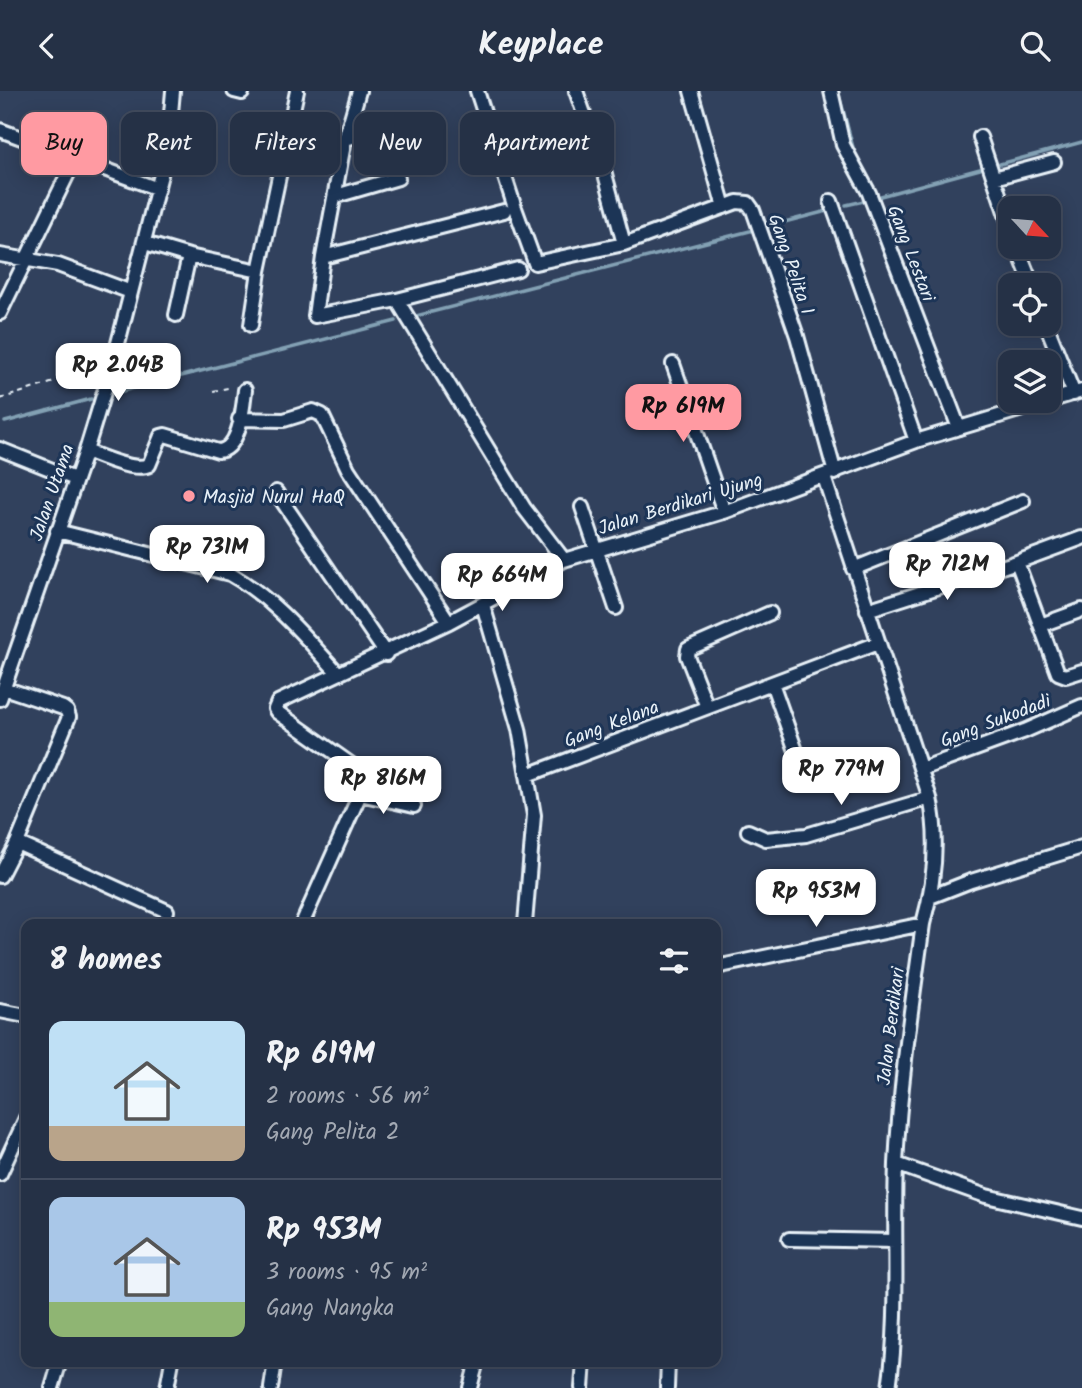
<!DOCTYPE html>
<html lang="en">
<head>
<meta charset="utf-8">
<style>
  :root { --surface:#253146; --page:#2d394d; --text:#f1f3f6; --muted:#a3a9b3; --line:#424c5f; --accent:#ff9aa2 }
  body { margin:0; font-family:Kalam,sans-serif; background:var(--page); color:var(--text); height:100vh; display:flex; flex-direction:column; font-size:26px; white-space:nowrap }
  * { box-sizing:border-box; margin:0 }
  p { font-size:23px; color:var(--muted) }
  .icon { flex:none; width:38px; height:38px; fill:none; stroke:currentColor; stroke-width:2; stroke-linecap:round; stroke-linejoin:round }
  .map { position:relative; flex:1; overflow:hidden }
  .details { position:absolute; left:21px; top:828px; width:700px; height:448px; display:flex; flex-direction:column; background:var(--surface); border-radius:14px; box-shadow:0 4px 18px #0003,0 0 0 2px var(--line) }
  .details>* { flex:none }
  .banner { position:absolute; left:21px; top:21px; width:700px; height:63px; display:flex; gap:14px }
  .needle { width:46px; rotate:116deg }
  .buttons { position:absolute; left:998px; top:105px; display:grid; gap:14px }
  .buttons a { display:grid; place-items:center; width:63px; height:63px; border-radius:14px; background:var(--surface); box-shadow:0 4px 18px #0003,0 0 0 2px var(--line); font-size:35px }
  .price { position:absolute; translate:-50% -60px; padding:0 16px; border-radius:14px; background:#fff; color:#222; font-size:23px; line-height:46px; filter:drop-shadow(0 2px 4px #0008) }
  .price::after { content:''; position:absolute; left:50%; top:42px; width:21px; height:16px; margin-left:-10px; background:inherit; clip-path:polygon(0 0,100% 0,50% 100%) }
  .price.on { background:var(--accent); color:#111 }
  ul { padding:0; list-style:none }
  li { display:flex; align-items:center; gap:21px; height:175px; padding:0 28px }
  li+li { border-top:2px solid var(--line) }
  li span { display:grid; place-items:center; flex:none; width:196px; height:140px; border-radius:14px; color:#555 }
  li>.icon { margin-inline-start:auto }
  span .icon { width:84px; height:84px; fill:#fffc; stroke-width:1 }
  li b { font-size:30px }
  h2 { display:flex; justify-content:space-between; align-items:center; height:84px; padding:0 28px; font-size:30px }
  .chip { padding:0 24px; border-radius:14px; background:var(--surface); box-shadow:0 4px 18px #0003,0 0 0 2px var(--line); font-size:24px; line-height:63px }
  .chip.on { background:var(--accent); color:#111 }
  header { display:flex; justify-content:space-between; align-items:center; height:91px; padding:0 28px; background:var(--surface); font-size:32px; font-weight:700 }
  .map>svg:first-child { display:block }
</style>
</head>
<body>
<header><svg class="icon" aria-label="back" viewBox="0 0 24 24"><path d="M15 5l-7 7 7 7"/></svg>Keyplace<svg class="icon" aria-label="search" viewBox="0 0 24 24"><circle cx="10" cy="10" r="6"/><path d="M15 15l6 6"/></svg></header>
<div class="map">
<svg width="1082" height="1297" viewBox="0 0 1082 1297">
  <rect width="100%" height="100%" fill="#31415d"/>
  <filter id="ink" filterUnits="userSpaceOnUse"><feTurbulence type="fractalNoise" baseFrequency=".0143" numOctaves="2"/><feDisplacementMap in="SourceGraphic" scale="14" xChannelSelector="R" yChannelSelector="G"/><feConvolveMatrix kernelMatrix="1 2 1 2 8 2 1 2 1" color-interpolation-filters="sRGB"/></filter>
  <g filter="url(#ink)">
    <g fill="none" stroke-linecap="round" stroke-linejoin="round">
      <path stroke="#83a1b4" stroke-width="3.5" d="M838,0L855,64
        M1000,73L1082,51
        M877,106L980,78
        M846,114L864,110
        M769,135L827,120
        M416,225L750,140
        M115,302L396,230
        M5,331L91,308"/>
      <g stroke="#e8f1f8" stroke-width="18">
        <path id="minor" d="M234,0L242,2
          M359,0L345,48L323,166L315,225L397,209L518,178
          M477,0L515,117L535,172L624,153L737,111L748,112L753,119L797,245L835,382
          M576,0L605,83L624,153
          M691,0L724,116
          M831,0L843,54L869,102L959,337
          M0,39L158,98
          M980,46L1010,136
          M345,48L397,35
          M994,87L1054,71
          M336,105L398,87
          M831,110L916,350
          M145,152L189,165L259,180
          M1017,156L1032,194
          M0,164L58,174L131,201
          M323,166L504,120
          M397,209L524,417L564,469
          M0,222L75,68
          M176,224L189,165
          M1046,233L1074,303
          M251,234L259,180L297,0
          M673,273L724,421
          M239,328L284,329L313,320L322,324L348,378L449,531
          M0,358L75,388
          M86,360C102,366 134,381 149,374L161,345L165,344L218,360C240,359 243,317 245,299
          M824,386L930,707C939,748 934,793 923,833C912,913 900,992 896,1073C893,1148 900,1223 889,1297
          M276,401L386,563
          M582,416L616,517
          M57,440L230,483C274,508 305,546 338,582
          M1017,471L1058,582L1066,585L1082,580
          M853,478L1023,410
          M483,514L519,638L534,724L525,833
          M867,519L1017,471L1082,447
          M1041,534L1082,519
          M772,592L796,660
          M0,608L86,360L113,272L168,56L173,0
          M707,616L687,565L688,558L770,522
          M921,678L1025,640L1082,615
          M528,684L878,552
          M360,703L414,715
          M748,740L766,748L806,744L930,707
          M17,752L167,820
          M0,785L17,752L69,626L67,620L63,617L4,597
          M930,806L971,790L1082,756
          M302,833L360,703L364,688L359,679L277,621L275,618L278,611L449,531L564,469L724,421L916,350L1082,300
          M716,876L923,833
          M0,920L26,925
          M896,1073L986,1105L1082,1127
          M0,1083L26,1027
          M789,1148L895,1150
          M52,1297L60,1270
          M167,1297L172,1270
          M271,1297L275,1270
          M470,1297L477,1270
          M582,1297L584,1270
          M667,1297L668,1270"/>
      </g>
      <path stroke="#e8f1f8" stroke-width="2" stroke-dasharray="5 5" stroke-linecap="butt" d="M213,300L232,296
        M0,308L99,277"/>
      <use href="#minor" stroke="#1d3557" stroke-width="12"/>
    </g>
  </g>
  <circle fill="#ff9aa2" stroke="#1d3557" stroke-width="2.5" cx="189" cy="405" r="7"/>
  <g text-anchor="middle" stroke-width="6" stroke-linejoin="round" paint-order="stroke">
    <g font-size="19" fill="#e8f1f8" stroke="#1d3557">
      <text transform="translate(912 162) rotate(69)" y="7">Gang Lestari</text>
      <text transform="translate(792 173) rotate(71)" y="7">Gang Pelita 1</text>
      <text transform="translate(51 401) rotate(-71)" y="7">Jalan Utama</text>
      <text transform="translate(680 412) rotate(-17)" y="7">Jalan Berdikari Ujung</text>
      <text transform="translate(995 629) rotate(-21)" y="7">Gang Sukodadi</text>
      <text transform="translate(611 632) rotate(-21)" y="7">Gang Kelana</text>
      <text transform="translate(890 935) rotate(-83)" y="7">Jalan Berdikari</text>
    </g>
    <g font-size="19" fill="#e8f1f8" stroke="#1d3557" text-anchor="start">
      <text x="203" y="412">Masjid Nurul HaQ</text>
    </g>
  </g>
</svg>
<div class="buttons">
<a><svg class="needle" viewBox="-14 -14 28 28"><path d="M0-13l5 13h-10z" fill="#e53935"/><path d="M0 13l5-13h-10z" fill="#a3a9b3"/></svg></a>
<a><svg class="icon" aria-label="locate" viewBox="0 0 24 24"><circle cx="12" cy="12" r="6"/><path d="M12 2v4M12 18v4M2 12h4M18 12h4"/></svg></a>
<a><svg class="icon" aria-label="layers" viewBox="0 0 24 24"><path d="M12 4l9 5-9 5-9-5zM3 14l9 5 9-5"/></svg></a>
</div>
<b class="price" style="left:118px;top:312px">Rp 2.04B</b>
<b class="price on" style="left:683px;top:353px">Rp 619M</b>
<b class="price" style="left:207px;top:494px">Rp 731M</b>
<b class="price" style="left:947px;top:511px">Rp 712M</b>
<b class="price" style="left:502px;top:522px">Rp 664M</b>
<b class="price" style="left:841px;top:716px">Rp 779M</b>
<b class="price" style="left:383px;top:725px">Rp 816M</b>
<b class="price" style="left:816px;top:838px">Rp 953M</b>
<div class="banner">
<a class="chip on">Buy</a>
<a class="chip">Rent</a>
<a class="chip">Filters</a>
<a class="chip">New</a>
<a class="chip">Apartment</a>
</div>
<section class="details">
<h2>8 homes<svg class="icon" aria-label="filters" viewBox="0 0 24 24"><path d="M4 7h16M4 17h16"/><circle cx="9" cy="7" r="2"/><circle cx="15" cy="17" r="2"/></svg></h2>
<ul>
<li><span style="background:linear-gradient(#bfe0f5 75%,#b9a48a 0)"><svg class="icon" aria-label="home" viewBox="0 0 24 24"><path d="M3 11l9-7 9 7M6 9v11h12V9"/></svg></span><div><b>Rp 619M</b><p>2 rooms · 56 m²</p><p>Gang Pelita 2</p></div></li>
<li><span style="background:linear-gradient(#a9c7e8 75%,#8fb573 0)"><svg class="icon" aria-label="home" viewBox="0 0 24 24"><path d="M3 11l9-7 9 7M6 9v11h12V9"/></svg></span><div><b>Rp 953M</b><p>3 rooms · 95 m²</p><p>Gang Nangka</p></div></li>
</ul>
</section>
</div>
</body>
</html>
